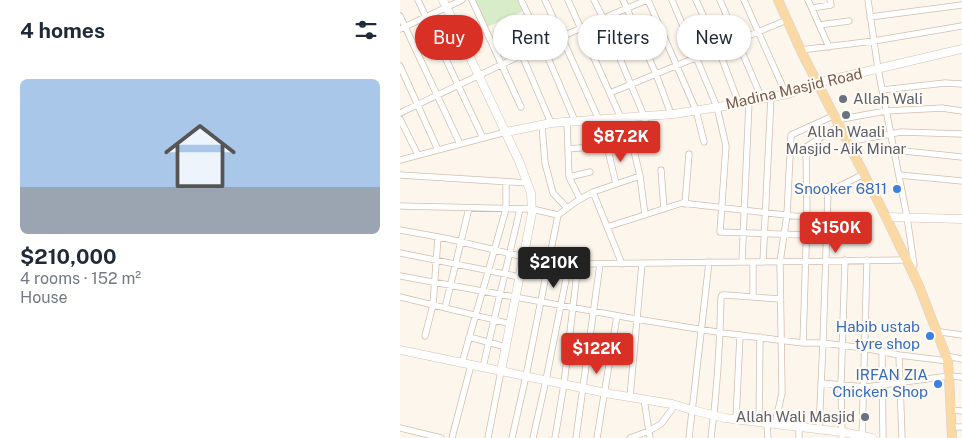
<!DOCTYPE html>
<html lang="en">
<head>
<meta charset="utf-8">
<style>
  :root { --surface:#fff; --page:#f2f2f3; --text:#1f2937; --muted:#747a83; --line:#e0e1e3; --accent:#d93025 }
  body { margin:0; font-family:"Public Sans",sans-serif; background:var(--page); color:var(--text); height:100vh; display:flex; flex-direction:column; font-size:19px; white-space:nowrap }
  * { box-sizing:border-box; margin:0 }
  p { font-size:16px; color:var(--muted) }
  .icon { flex:none; width:28px; height:28px; fill:none; stroke:currentColor; stroke-width:2; stroke-linecap:round; stroke-linejoin:round }
  .map { position:relative; flex:1; overflow:hidden }
  .panel { display:flex; flex-direction:column; background:var(--surface); width:400px }
  .panel>* { flex:none }
  .guide { position:absolute; left:15px; top:15px; width:471px; height:45px; display:flex; gap:10px }
  .price { position:absolute; translate:-50% -42px; padding:0 11px; border-radius:5px; background:var(--accent); color:#fff; font-size:16px; line-height:32px; filter:drop-shadow(0 1px 2px #0008) }
  .price::after { content:''; position:absolute; left:50%; top:30px; width:15px; height:11px; margin-left:-8px; background:inherit; clip-path:polygon(0 0,100% 0,50% 100%) }
  .price.active { background:#222; color:#fff }
  ul { padding:0; list-style:none }
  li { display:grid; align-content:center; gap:10px; height:265px; padding:0 20px }
  li+li { border-top:1px solid var(--line) }
  li span { display:grid; place-items:center; height:155px; border-radius:8px; color:#555 }
  li>.icon { margin-inline-start:auto }
  span .icon { width:90px; height:90px; fill:#fffc; stroke-width:1 }
  li b { font-size:21px }
  h2 { display:flex; justify-content:space-between; align-items:center; height:60px; padding:0 20px; font-size:21px }
  .pill { padding:0 18px; border-radius:22px; background:var(--surface); box-shadow:0 1px 4px #0004; font-size:18px; line-height:45px }
  .pill.active { background:var(--accent); color:#fff }
  main { display:flex; flex:1; min-height:0 }
  .map>svg:first-child { display:block }
</style>
</head>
<body>
<main>
<section class="panel">
<h2>4 homes<svg class="icon" aria-label="filters" viewBox="0 0 24 24"><path d="M4 7h16M4 17h16"/><circle cx="9" cy="7" r="2"/><circle cx="15" cy="17" r="2"/></svg></h2>
<ul>
<li><span style="background:linear-gradient(#a9c7e8 70%,#9aa5b1 0)"><svg class="icon" aria-label="home" viewBox="0 0 24 24"><path d="M3 11l9-7 9 7M6 9v11h12V9"/></svg></span><div><b>$210,000</b><p>4 rooms · 152 m²</p><p>House</p></div></li>
</ul>
</section>
<div class="map">
<svg width="562" height="438" viewBox="0 0 562 438">
  <rect width="100%" height="100%" fill="#fdf6ec"/>
  <path fill="#d8ecc9" d="M72,0H121L125,10L85,28Z"/>
  <g fill="none" stroke-linecap="round" stroke-linejoin="round">
    <g stroke="#d1beb0" stroke-width="7">
      <path id="street" d="M18,0L83,138
        M72,0L121,107
        M121,0L143,46L175,121
        M145,0L199,120
        M168,0L221,118
        M223,0L256,74L271,114
        M248,0L296,110L304,142
        M272,0L317,107L326,146L320,232L406,235
        M296,0L318,48L339,104
        M320,0L362,99
        M344,0L386,94
        M408,0L429,47
        M468,0L478,69L507,217L514,265
        M412,8L431,5L430,0
        M0,16L60,144
        M470,17L562,5
        M107,20L151,123
        M419,25L449,21
        M0,29L62,0
        M400,50L474,41L562,26
        M0,66L38,150
        M482,90L545,83L562,84
        M210,93L387,20
        M0,113C82,74 163,34 247,0
        M0,119L18,155
        M436,120L486,111L542,108L562,111
        M167,122L169,177L180,199
        M142,125L145,163L153,193L167,208
        M447,142L501,132L562,134
        M233,144L234,151L240,176L245,215
        M207,146L216,184
        M168,149L249,142L244,116L203,18L194,0
        M494,150L562,157
        M0,160L106,132
        M261,170L264,209
        M0,175L128,183
        M499,175L562,181
        M169,177L190,172
        M193,192L222,264
        M285,204L289,154
        M0,206L132,209L158,215
        M207,227L282,203L394,216L427,217
        M0,230L49,239L124,257L169,264L507,260
        M0,253L120,277
        M342,262L349,102
        M353,262V297
        M363,262L371,97
        M0,276L230,318L323,333L403,343H423L464,348L499,355L548,361
        M0,297L111,324
        M45,308L69,208
        M541,332L562,335
        M25,336L33,305L38,237
        M69,337L106,347
        M403,343L407,216L406,147L439,126
        M482,352L483,438
        M499,355L502,438
        M546,356L562,359
        M62,363L106,209V182
        M83,367L120,209
        M421,383L466,387L549,376L562,377
        M230,397L242,263
        M244,399L250,438
        M551,410L562,411
        M336,419L340,335
        M359,422L360,337
        M367,423L368,438
        M375,424L382,393L380,262L387,215L391,135L433,116
        M552,427H562
        M0,428L41,438
        M419,429L423,343L428,192L464,174
        M52,438L71,365
        M88,438L101,371
        M112,438L126,376L158,215L177,201L193,192L240,176
        M133,438L146,380L169,264
        M155,438L164,384L178,264
        M176,438L200,264
        M197,438L217,316
        M230,438L249,431L261,424L275,405
        M289,438L309,262
        M311,438C317,392 320,345 321,298L322,295H325L380,299
        M399,438V427
        M442,438L441,385L445,260
        M462,438L467,260"/>
    </g>
    <g stroke="#d6c0b0" stroke-width="9">
      <path id="secondary" d="M43,0L119,161L131,193L132,213L101,371
        M106,132L151,123L274,114L331,105L388,94L417,83L562,49
        M486,217L562,219
        M0,350L211,394L272,404L296,411L325,418L442,432L472,438"/>
    </g>
    <g stroke="#dad1cd" stroke-width="10">
      <path id="primary" d="M378,0L402,53L486,217L519,286L548,361L549,376L552,438"/>
    </g>
    <use href="#street" stroke="#fff" stroke-width="5.5"/>
    <use href="#secondary" stroke="#fff" stroke-width="8"/>
    <use href="#primary" stroke="#fbd9a5" stroke-width="9"/>
  </g>
  <g fill="#6b7280" stroke="#fffaf3" stroke-width="2">
    <circle cx="443" cy="99" r="5"/>
    <circle cx="446" cy="115" r="5"/>
    <circle cx="465" cy="417" r="5"/>
  </g>
  <g fill="#3f7fe0" stroke="#fffaf3" stroke-width="2">
    <circle cx="497" cy="189" r="5"/>
    <circle cx="530" cy="336" r="5"/>
    <circle cx="538" cy="384" r="5"/>
  </g>
  <g text-anchor="middle" stroke-width="4" stroke-linejoin="round" paint-order="stroke">
    <g font-size="15" fill="#7a5c4d" stroke="#fffaf3">
      <text transform="translate(394 89) rotate(-13)" y="5">Madina Masjid Road</text>
    </g>
    <g font-size="15" fill="#5b616d" stroke="#fffaf3" text-anchor="start">
      <text x="453" y="104">Allah Wali</text>
      <text x="446" y="137" text-anchor="middle">Allah Waali<tspan x="446" dy="17">Masjid - Aik Minar</tspan></text>
      <text x="455" y="422" text-anchor="end">Allah Wali Masjid</text>
    </g>
    <g font-size="15" fill="#366cbe" stroke="#fffaf3" text-anchor="end">
      <text x="487" y="194">Snooker 6811</text>
      <text x="520" y="332">Habib ustab<tspan x="520" dy="17">tyre shop</tspan></text>
      <text x="528" y="380">IRFAN ZIA<tspan x="528" dy="17">Chicken Shop</tspan></text>
    </g>
  </g>
</svg>
<b class="price" style="left:221px;top:163px">$87.2K</b>
<b class="price" style="left:436px;top:254px">$150K</b>
<b class="price active" style="left:154px;top:289px">$210K</b>
<b class="price" style="left:197px;top:375px">$122K</b>
<div class="guide">
<a class="pill active">Buy</a>
<a class="pill">Rent</a>
<a class="pill">Filters</a>
<a class="pill">New</a>
</div>
</div>
</main>
</body>
</html>
